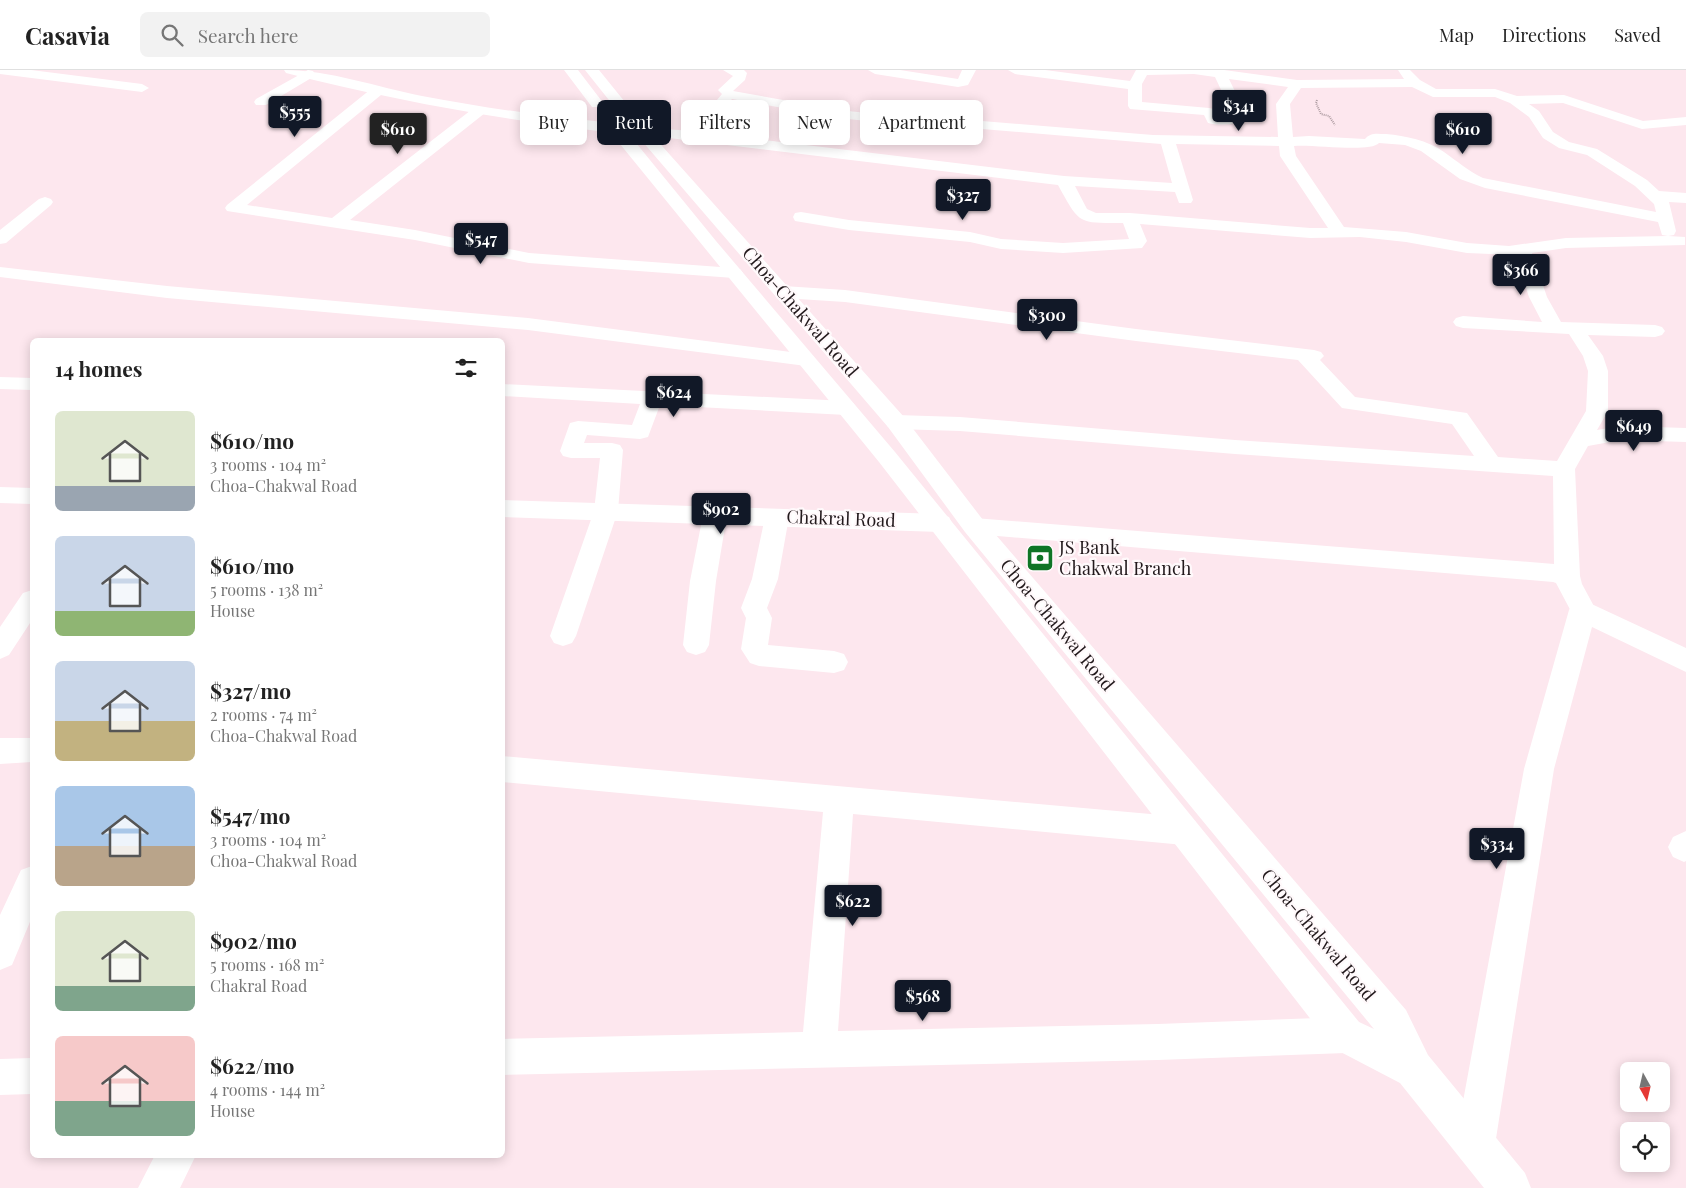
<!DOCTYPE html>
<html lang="en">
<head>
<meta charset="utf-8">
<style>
  :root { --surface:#fff; --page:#f2f2f2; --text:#222; --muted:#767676; --line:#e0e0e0; --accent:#111827 }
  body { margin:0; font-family:"Playfair Display",serif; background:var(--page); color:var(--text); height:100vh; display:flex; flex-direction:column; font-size:19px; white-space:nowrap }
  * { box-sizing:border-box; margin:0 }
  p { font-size:16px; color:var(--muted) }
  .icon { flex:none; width:28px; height:28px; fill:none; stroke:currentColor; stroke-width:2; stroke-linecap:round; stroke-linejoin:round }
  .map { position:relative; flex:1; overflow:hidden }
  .side { position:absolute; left:30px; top:268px; width:475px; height:820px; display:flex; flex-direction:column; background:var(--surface); border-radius:8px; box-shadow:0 2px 12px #0003 }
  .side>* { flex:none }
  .hud { position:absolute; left:520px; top:30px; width:475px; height:45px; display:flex; gap:10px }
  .needle { width:32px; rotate:172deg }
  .controls { position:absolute; left:1620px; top:992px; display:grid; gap:10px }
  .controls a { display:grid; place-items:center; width:50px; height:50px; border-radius:8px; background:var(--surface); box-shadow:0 2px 12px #0003; font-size:25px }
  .price { position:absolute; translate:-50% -42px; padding:0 11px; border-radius:5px; background:var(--accent); color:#fff; font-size:16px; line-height:32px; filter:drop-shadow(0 1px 2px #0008) }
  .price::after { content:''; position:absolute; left:50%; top:30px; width:15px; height:11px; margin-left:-8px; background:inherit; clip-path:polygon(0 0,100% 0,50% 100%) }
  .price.active { background:#222; color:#fff }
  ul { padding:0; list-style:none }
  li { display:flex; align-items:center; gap:15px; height:125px; padding:0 25px }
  li span { display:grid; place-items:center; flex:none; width:140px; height:100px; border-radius:8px; color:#555 }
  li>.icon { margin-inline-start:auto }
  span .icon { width:60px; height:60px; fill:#fffc; stroke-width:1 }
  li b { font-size:21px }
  h2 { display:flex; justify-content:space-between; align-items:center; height:60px; padding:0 25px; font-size:21px }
  .pill { padding:0 18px; border-radius:8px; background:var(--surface); box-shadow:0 2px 12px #0003; font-size:18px; line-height:45px }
  .pill.active { background:var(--accent); color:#fff }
  header { display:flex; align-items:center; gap:30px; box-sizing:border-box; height:70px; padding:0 25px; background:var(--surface); border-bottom:1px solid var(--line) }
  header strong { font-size:24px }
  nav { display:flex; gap:28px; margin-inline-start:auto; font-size:18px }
  .search { width:350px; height:45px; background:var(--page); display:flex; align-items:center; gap:12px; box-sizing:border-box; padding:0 18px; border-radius:8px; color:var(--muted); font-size:19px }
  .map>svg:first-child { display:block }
</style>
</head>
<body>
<header>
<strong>Casavia</strong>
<div class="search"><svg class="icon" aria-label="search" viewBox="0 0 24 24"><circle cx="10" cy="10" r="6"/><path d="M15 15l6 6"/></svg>Search here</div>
<nav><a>Map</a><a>Directions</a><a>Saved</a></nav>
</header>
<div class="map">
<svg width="1686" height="1118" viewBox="0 0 1686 1118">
  <rect width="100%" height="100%" fill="#fde7ee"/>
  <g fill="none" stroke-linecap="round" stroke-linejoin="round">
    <path stroke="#af9da3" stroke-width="2" stroke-dasharray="1 1" stroke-linecap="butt" d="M1317,30L1316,33L1321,44L1329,46L1335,55"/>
    <path fill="#fff" fill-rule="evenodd" d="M0,0H31L142,14L149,18L142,22L0,4Z
      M308,0L313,1L315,4L313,7L266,35H256L254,32L256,29Z
      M723,0H744L747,3L745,10L733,21L839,40L913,48L970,50L1153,65L1278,67L1276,34L1288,17L1229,9L1247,46L1245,49L1237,50L1235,53C1227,55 1216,55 1208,53L1204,45L1130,39L1128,36V19L1015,4L1008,0H1045L1130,11L1136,0H1224L1297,10L1404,9L1398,0H1410L1420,10L1436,19H1495L1517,26L1564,25L1643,51L1686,47V55L1642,59L1563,33L1529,34L1539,41L1553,62L1569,72L1597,79L1647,110L1659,121L1686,123V133L1669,132L1676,161L1674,165L1668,166L1685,167V175L1566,178L1532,183L1547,227L1561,252L1655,255L1662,257L1665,261L1662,265L1655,267L1588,265L1603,286L1608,301V341L1597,360L1621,356L1686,358V372L1621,370L1588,376L1575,399L1580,506L1582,514L1596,540L1592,547L1583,550L1574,547L1556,513L1553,512L974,464L966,462L962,456L966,450L974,448L1554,494L1553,406L1235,384L960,361L896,359L888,357L885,352L888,347L896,345L960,347L1235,370L1474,386L1452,354L1342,338L1298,290L1136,271L845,232L783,228L776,226L774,222L776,218L783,216L845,220L1136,259L1314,280L1321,282L1324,286L1320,290L1355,327L1467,343L1498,387L1557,391L1586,341L1588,301L1583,286L1569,264L1463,258L1456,256L1453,252L1456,248L1463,246L1542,252L1529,227L1515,185L1467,183L1406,172L1360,167L1310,168L1140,154L1147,171L1142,178L1063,183L1001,179L970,172L849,160L795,151L793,147L795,143L801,142L849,150L970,162L1001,169L1063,173L1129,169L1123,153C1078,153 1080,155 1058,115L636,64L634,61L636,58L641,57L691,61L722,24L718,20L733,6ZM1194,4L1215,7L1231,41L1220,42L1218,46L1214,39L1209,38L1142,32V14L1147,5ZM1412,17L1433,27H1495L1510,33L1529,47L1543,68L1559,78L1587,85L1635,116L1654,134L1656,142L1483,108C1468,101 1457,91 1444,82C1427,70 1406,66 1386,64C1377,64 1371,62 1365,69L1309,66L1293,67L1290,34L1301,18ZM732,29L839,48L913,56L970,58L1161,74L1172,113L1064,106L705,63ZM1379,73L1405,75L1421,81L1460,109L1485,118L1658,152L1662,165L1668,166L1566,168L1509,176L1467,173L1406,162L1344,157L1296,86L1294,76C1312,74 1370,83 1379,73ZM1176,74L1279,76L1280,86L1328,158H1310L1130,143H1096L1087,139L1075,116L1175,122L1179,133H1191L1193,130Z
      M868,0H900L958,9L962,0H976L968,15L958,17L875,4Z
      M376,18L381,19L383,22L381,25L247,135L332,148L475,37H485L487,40L485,43L350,150L415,160L529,183L734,198L740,199L743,203L740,207L734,208L529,193L415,170L227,141L225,138L227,135L371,19Z
      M45,127L51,129L53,132L51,135L6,173L0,174V160L39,129Z
      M0,197L167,216L528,248L806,284L813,286L816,290L813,294L806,296L528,260L167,228L0,207Z
      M0,307L32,308V320L0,319Z
      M502,314L846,331L853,333L857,338L853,343L846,345L660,335L648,367L640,369L587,365L584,373H612L620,375L623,380L618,441L576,566L572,573L563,576L554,573L550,566L594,441L600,388H571L563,386L560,381L570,353L578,351L632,355L640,334L502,326Z
      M715,437L723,439L727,445L716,511L709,575L705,582L696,585L687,582L683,575L690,511L703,445L707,439Z
      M777,439L785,441L789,447L778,509L767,538L772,548L768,575L834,581L844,584L848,592L844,600L834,603L759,596L750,593L741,579L746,548L741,538L752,509L765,447L769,441Z
      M32,520V550L9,585L0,589V557L23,523Z
      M0,668H32V692L0,694Z
      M502,686L1184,747L1195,751L1199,761L1195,771L1184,775L853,744L838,961L1158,954L1346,947L1359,952L1364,965L1359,978L1346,983L1158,990L502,1005V969L803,962L823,742L502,712Z
      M1686,761V791L1684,792L1673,787L1668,777L1673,767Z
      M32,796V847L12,895L0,900V845L21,800Z
      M32,988V1024L0,1025V989Z
      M155,1085H196L180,1118H138Z"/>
    <path fill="#fff" fill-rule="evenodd" d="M284,0C329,0 377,17 422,26C495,40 568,49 641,56L646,58L649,61L646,64L641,66C521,53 403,33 286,3Z
      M0,417L32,418V434L0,433Z
      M502,430L940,444L949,447L952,453L949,459L940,462L502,447Z
      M1583,530L1686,578V602L1592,557L1554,699L1495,1075L1489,1089L1475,1095L1461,1089L1455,1075L1524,699L1569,540L1573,533Z"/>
    <path fill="#fff" fill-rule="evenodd" d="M564,0H578L604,34L602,37H592Z
      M585,0H599L646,58L904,347L983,450L1406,940L1428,985L1525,1103L1531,1118H1484L1400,1013L1333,978L879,392L620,74L618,71L620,68H632L716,171L895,382L1359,952L1374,959L965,462L888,357L636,64Z"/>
  </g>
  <defs>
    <g id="bank-square" transform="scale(1.4375)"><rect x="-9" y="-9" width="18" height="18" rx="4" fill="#0f7526" stroke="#fff9fb"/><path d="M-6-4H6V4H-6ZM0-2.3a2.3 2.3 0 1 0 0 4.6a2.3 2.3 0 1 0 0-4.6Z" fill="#fff"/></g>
  </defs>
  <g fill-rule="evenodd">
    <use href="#bank-square" x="1040" y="488"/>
  </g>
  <g text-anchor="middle" stroke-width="4.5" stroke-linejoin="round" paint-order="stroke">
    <g font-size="18" fill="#22191c" stroke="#fff9fb">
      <text transform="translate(800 242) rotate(49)" y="6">Choa-Chakwal Road</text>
      <text transform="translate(841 449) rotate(2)" y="6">Chakral Road</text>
      <text transform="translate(1057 555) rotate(50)" y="6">Choa-Chakwal Road</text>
      <text transform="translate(1318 865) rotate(50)" y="6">Choa-Chakwal Road</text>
    </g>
    <g font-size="18" fill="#22191c" stroke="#fff9fb" text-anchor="start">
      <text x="1059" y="484">JS Bank<tspan x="1059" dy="21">Chakwal Branch</tspan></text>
    </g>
  </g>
</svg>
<div class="controls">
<a><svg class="needle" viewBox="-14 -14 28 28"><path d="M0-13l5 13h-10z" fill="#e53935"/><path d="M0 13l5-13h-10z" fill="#767676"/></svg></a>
<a><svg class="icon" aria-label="locate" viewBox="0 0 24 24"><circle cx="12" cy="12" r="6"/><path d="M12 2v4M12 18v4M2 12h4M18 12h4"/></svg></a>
</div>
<b class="price" style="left:1239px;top:62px">$341</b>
<b class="price" style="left:295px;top:68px">$555</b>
<b class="price active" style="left:398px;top:85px">$610</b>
<b class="price" style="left:1463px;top:85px">$610</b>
<b class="price" style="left:963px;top:151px">$327</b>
<b class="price" style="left:481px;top:195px">$547</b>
<b class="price" style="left:1521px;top:226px">$366</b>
<b class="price" style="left:1047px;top:271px">$300</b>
<b class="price" style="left:674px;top:348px">$624</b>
<b class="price" style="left:1634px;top:382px">$649</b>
<b class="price" style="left:721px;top:465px">$902</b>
<b class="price" style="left:1497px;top:800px">$334</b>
<b class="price" style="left:853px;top:857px">$622</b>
<b class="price" style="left:923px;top:952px">$568</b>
<div class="hud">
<a class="pill">Buy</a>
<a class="pill active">Rent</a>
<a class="pill">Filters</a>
<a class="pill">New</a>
<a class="pill">Apartment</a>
</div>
<section class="side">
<h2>14 homes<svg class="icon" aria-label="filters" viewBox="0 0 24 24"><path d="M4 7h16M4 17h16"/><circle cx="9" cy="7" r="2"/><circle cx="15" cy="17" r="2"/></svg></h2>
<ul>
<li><span style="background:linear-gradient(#dfe7d0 75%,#9aa5b1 0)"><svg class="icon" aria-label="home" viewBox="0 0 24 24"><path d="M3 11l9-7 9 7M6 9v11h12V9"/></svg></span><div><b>$610/mo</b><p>3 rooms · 104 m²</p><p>Choa-Chakwal Road</p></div></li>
<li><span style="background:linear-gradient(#c9d6e8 75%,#8fb573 0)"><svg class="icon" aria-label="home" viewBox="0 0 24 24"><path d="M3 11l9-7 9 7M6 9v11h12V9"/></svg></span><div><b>$610/mo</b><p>5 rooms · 138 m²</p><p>House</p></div></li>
<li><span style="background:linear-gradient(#c9d6e8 60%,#c2b280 0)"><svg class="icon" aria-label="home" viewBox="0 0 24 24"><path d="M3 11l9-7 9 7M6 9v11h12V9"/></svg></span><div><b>$327/mo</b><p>2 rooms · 74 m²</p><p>Choa-Chakwal Road</p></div></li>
<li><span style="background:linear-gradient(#a9c7e8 60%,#b9a48a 0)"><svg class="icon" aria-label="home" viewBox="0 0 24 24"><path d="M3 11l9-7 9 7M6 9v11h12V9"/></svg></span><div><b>$547/mo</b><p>3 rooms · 104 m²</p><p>Choa-Chakwal Road</p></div></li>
<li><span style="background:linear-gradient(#dfe7d0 75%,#7fa58c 0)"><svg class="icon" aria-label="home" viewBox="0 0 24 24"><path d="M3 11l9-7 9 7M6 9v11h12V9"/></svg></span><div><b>$902/mo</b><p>5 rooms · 168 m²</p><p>Chakral Road</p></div></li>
<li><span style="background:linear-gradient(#f6c9c9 65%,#7fa58c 0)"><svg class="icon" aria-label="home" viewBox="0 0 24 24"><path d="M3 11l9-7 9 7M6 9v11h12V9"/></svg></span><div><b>$622/mo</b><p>4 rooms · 144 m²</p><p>House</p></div></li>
</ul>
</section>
</div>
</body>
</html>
